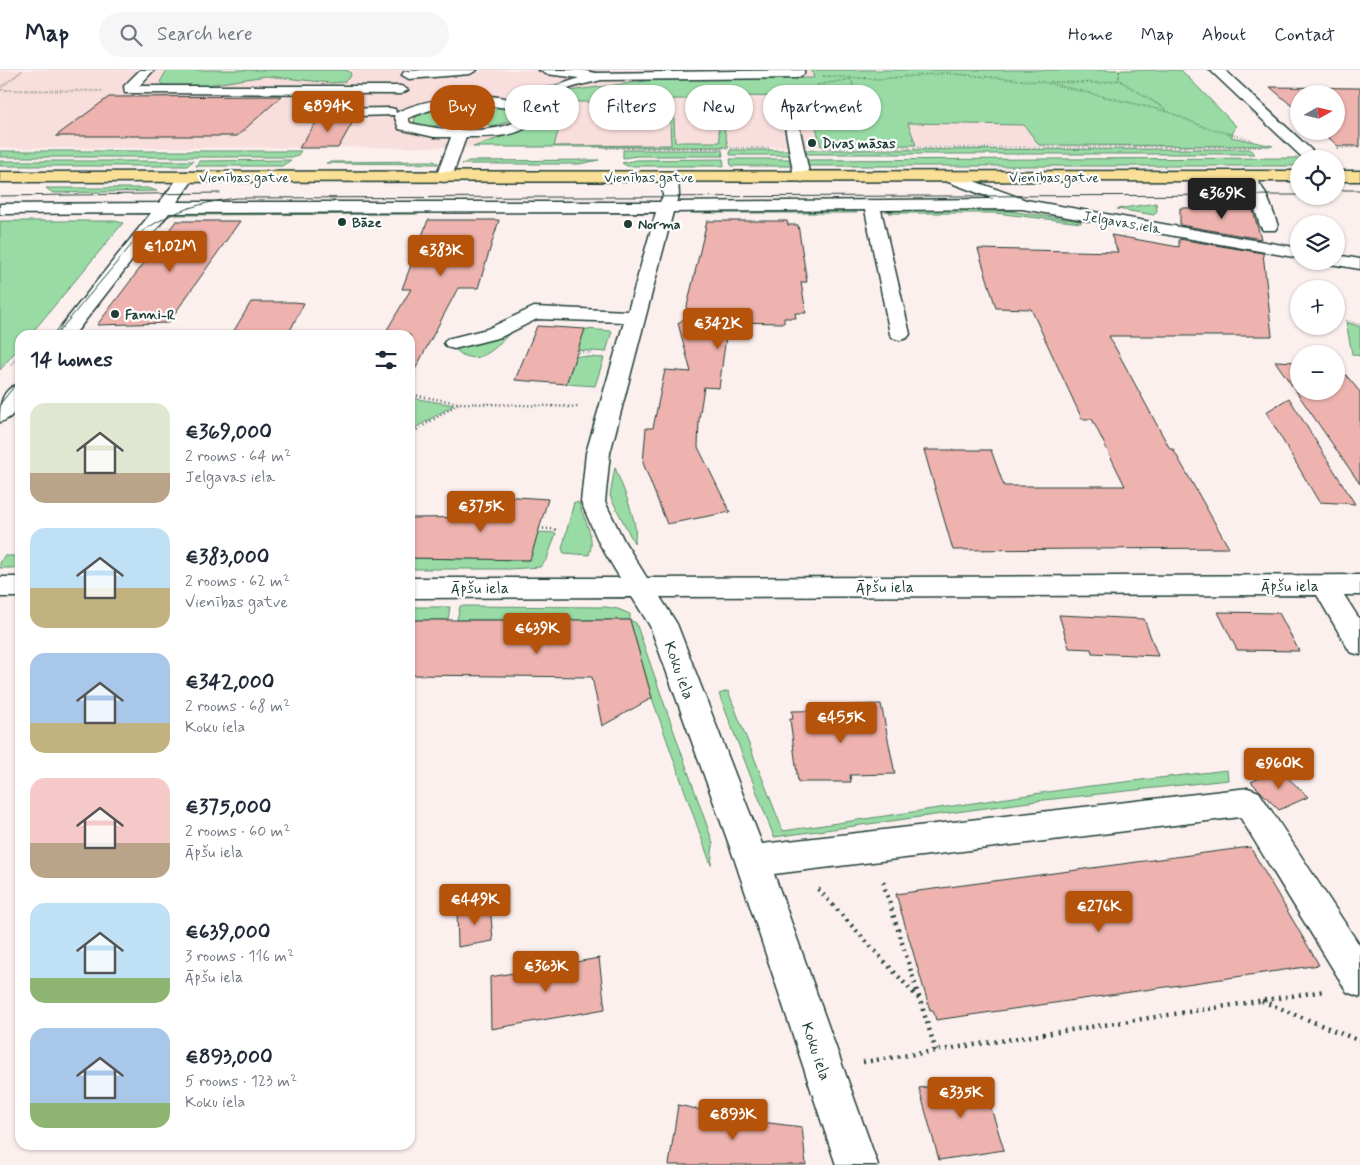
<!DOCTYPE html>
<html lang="en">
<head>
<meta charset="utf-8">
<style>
  :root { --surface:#fff; --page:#f6f6f7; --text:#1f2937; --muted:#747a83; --line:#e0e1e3; --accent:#b45309 }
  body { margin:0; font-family:Mynerve,sans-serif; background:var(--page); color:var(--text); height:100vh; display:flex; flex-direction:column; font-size:19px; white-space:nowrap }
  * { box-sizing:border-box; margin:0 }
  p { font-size:16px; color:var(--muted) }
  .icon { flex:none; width:28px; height:28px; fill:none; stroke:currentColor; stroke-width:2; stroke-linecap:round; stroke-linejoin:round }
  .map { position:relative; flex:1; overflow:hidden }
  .details { position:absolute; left:15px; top:260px; width:400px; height:820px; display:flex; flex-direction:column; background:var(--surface); border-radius:15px; box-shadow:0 1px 4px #0004 }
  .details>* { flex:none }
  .top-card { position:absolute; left:430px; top:15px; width:475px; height:45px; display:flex; gap:10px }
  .needle { width:32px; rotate:82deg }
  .tools { position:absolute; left:1290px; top:15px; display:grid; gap:10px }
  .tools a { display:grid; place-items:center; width:55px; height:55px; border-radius:50%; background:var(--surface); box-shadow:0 1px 4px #0004; font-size:25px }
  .price { position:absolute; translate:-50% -42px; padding:0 11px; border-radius:5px; background:var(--accent); color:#fff; font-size:16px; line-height:32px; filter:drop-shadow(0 1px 2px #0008) }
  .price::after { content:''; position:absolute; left:50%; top:30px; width:15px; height:11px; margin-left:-8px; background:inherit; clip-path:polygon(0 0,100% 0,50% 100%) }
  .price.selected { background:#222; color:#fff }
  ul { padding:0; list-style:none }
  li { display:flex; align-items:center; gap:15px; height:125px; padding:0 15px }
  li span { display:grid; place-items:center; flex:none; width:140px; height:100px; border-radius:15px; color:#555 }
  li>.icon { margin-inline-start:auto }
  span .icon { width:60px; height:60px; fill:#fffc; stroke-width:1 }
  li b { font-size:21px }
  h2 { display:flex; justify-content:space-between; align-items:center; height:60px; padding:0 15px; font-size:21px }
  .tag { padding:0 18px; border-radius:22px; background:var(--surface); box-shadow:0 1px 4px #0004; font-size:18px; line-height:45px }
  .tag.selected { background:var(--accent); color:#fff }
  header { display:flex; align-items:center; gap:30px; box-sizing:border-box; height:70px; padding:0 25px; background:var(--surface); border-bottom:1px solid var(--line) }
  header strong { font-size:24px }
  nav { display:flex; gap:28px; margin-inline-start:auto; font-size:18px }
  .search { width:350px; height:45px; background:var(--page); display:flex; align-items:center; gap:12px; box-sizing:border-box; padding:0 18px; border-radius:28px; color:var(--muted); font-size:19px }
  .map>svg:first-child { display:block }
</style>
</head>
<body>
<header>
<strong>Map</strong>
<div class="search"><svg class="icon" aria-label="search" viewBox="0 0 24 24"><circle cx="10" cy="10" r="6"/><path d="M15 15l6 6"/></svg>Search here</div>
<nav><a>Home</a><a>Map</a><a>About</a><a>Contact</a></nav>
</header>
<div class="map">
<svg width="1360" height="1095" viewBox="0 0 1360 1095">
  <rect width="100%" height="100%" fill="#fcf0ef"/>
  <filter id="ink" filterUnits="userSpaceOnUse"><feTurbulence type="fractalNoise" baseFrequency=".02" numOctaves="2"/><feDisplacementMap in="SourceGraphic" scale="10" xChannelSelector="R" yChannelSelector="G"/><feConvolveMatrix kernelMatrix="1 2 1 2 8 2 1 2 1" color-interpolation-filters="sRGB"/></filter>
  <g filter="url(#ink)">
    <path fill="#f8dedc" d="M0,0H1181L1236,56L1226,76L0,78Z"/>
    <path fill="#99dba5" stroke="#5c8c6c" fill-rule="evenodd" d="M167,0H345L350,2L351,6L344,12L331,13L266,6L194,17L163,15L160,12Z
      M812,0H1181L1236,56L1231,67L1273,76L1039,75L1024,55L908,53L916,75L821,76L808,27L736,26L723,34L722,48L728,77H473L542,53L560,22L653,10L814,8ZM673,29H715L720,72H675ZM566,32H669L671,75L554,76Z
      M467,35L466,40L455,45V50C441,54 427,62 414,52L416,45L440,36Z
      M495,35L513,40L516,46L515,49L492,57L477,48L479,43L473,40L475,36Z
      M1249,79L1255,84H807L805,80Z
      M623,80H722L723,86H637L623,88Z
      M730,80H793L795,85H730Z
      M0,81H301L296,87H0Z
      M1301,88L1299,89V96H806L805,90Z
      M723,89L724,96H627L622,93L637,90Z
      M730,89H795L796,96H731Z
      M291,90L282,96H196L199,91Z
      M599,90L579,94H462L469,91Z
      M0,91H193L187,96H0Z
      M434,91L439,94L326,93L332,92Z
      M46,118H148L157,121L53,123Z
      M1156,133L1157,141L1154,145L1117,139Z
      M184,140L421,142L419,144L175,145Z
      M890,140L1008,141L1081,151V153L995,143H889Z
      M693,141H855L857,143H694Z
      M0,151H115L123,153L30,265H20V276L0,300Z
      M1346,252L1360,257V286L1352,284Z
      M516,255C502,272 479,302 456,280V275Z
      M585,259L612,261L606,282L578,280Z
      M576,286L604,288L595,316L566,314Z
      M412,328L454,335L410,361V332Z
      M615,397C621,415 641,455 634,473L610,426Z
      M574,432L579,433C584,450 596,467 589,485L564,483L562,479Z
      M538,462L556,463L547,489L540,497L510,499H410L412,488L530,490Z
      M4,486H20V498H0V493Z
      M460,536L606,537L618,539L630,544V550L636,553L713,773L711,795L652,628L630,550H457Z
      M410,537H450L448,550H410Z
      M728,621L783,761L1082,717L1227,700L1228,710L1044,730L774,767L719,624Z"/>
    <path fill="#eeb3af" stroke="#1f3d34" d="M1270,17L1360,18V76H1338L1321,61H1336V24H1299V42Z
      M282,26L237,66H56L109,27Z
      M319,48H355L338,78H299Z
      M1252,137L1261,169L1180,155V138Z
      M428,150H499L478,218H458L410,309V265H384L411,219H402Z
      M176,151H240L168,253L97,255Z
      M707,151H787L788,155H798L807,212H801L806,243H795L796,248H784V253L728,252L719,318L704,317L699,349L698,377L730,442L667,454L643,393L646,358H653L665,300L691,302L678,253L684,249Z
      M1111,165L1179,177V169L1263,183L1272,266H1109L1170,379H1173L1229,478L953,480L924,380H991L1004,416H1125L1092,349H1082L1031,239L996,238L978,179L1118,182Z
      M251,232H293L304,233L288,265L232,264Z
      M537,256L585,259L566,314L515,310Z
      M1275,291L1299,292V321H1336V293L1360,322V414Z
      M1289,328L1355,434L1319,432L1266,342Z
      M502,426L548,429L530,490L410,488V448L495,447Z
      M1218,542L1279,543L1299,581L1237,580Z
      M1059,545L1144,549L1158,586L1092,583L1091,579L1069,578Z
      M410,550H630L652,628L602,656L592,607L410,605Z
      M881,634L895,704L850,705L851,712H798L790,649H793L792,641L849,640V635Z
      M1279,699L1308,727L1279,740L1251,712Z
      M1250,777L1319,895L936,950L933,940H930L896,824Z
      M490,834L493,871L458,877L457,840Z
      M599,888L605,939L491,959L490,907Z
      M982,1009L1004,1080L939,1090L919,1018Z
      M678,1035L753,1051L802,1057L806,1095H669Z"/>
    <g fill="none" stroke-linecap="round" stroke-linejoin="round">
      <g stroke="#1f3d34" stroke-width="3">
        <path id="minor" d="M140,0H154L139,16H401L408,20L401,24L125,23L124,16Z
          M421,0H477L470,4L409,9L402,5L404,2Z
          M539,0H581L596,3L804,0V4L797,8L601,10C587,14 568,16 557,26C547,34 541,48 531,55C513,68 487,67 466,67L452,107L444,112L436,107L451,67H434L399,59L394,45L321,47L314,43L321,39L390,38L395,39L396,43C426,27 502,16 530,39L548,19L579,8L546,4ZM483,35L508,38L523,47C498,67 439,60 410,53L408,48L439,37Z
          M1210,0H1225L1321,89H1304Z
          M791,47L798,51L810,107L802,112L794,107L784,51Z
          M1243,101C1263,106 1272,139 1278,156L1275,160H1263L1260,156L1251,126L1235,106Z
          M187,102L195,107L177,132H660L663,126L662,107L670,102L678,107L679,126L677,132L994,129L943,110L941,107L943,104L949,102L1026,130L1299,178V188L1022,139L881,140L910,264L907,268L900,270L893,268L890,264L865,140L673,142L610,383L605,432L624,471L647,508L1360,505V525H1344L1360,550V585L1350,582L1317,525L660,527L677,554L762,774L1248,718L1259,722L1360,876V927L1347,922L1240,747L774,804L878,1095H836L735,791L650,556L632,527L410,528V508H620L599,473L581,432L586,383L624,252L537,249L501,267L454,279L447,277L444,273L447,269L487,259L534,237L628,241L656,142L169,143L74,265H54L151,143L0,144V134L159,133L181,104Z
          M1336,185L1360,189V199L1330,194L1328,191H1336Z
          M20,314C20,330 19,347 0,352C0,335 1,318 20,314Z
          M0,507H20V527H0Z"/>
      </g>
      <g stroke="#1f3d34" stroke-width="3">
        <path id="major" d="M1299,101V111L0,112V102Z
          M1336,101H1360V111H1336Z"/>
      </g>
      <path stroke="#1f3d34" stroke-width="2" stroke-dasharray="0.5 2" stroke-linecap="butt" d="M1119,0V10L1167,40
        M823,6L879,9L945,3L1043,12L1169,42L1204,57L1252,70
        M1050,12L1100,13L1119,10
        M817,15L851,9L864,47
        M0,18L23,0
        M0,20L104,21
        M601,78H769
        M823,78L1262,77
        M1336,78L1360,77
        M1305,131H1331
        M1345,250L1360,255
        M577,282L593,283
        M11,295L20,284"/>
      <path stroke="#1f3d34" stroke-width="2.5" stroke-dasharray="1 3" stroke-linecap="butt" d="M413,325L458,333L579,337
        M410,364L458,334
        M539,458L559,460"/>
      <path stroke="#1f3d34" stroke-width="4.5" stroke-dasharray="2 5" stroke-linecap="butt" d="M883,812L936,981
        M818,819L920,930
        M1262,931L1360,971
        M863,992L1324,921"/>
      <use href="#minor" fill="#fff" fill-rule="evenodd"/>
      <use href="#major" fill="#fadf96" fill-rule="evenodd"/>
      <path stroke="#1f3d34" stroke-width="1" d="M1336,120H1360
        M0,126L220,123
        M56,265L143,161C172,141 202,132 237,128L1299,125
        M0,334L20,309"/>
    </g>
  </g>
  <g fill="#1f3d34" stroke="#fff" stroke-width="2">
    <circle cx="812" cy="73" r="5"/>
    <circle cx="342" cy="152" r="5"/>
    <circle cx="628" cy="154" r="5"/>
    <circle cx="115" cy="244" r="5"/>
  </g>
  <g text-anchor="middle" stroke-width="4.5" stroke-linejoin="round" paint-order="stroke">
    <g font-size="14" font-weight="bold" fill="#1f3d34" stroke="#fff" text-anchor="start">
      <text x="822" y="78">Divas māsas</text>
      <text x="352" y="157">Bāze</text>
      <text x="638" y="159">Norma</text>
      <text x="125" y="249">Fanni-R</text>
    </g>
    <g font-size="14" fill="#1f3d34" stroke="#fff">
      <text x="244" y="112">Vienības gatve</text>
      <text x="649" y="112">Vienības gatve</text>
      <text x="1054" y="112">Vienības gatve</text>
      <text transform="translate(1122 152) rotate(10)" y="5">Jelgavas iela</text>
    </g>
    <g font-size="16" fill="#1f3d34" stroke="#fff">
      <text x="1290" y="521">Āpšu iela</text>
      <text x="885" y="522">Āpšu iela</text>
      <text x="480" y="523">Āpšu iela</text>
      <text transform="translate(680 600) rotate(70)" y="6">Koku iela</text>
      <text transform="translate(817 981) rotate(71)" y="6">Koku iela</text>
    </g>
  </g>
</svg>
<div class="tools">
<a><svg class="needle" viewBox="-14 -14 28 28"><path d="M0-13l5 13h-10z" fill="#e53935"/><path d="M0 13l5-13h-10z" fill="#747a83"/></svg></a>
<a><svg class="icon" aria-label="locate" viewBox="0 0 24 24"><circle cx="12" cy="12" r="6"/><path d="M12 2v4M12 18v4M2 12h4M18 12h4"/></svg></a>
<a><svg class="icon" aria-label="layers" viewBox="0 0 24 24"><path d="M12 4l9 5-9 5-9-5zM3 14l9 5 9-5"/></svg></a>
<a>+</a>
<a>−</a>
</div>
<b class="price" style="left:328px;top:63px">€894K</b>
<b class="price selected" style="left:1222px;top:150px">€369K</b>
<b class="price" style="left:170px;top:203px">€1.02M</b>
<b class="price" style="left:441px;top:207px">€383K</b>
<b class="price" style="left:718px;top:280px">€342K</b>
<b class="price" style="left:481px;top:463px">€375K</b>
<b class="price" style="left:537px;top:585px">€639K</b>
<b class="price" style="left:841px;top:674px">€455K</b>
<b class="price" style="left:1279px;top:720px">€960K</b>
<b class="price" style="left:475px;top:856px">€449K</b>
<b class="price" style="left:1099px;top:863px">€276K</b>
<b class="price" style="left:546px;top:923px">€363K</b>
<b class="price" style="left:961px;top:1049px">€335K</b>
<b class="price" style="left:733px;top:1071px">€893K</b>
<div class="top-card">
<a class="tag selected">Buy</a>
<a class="tag">Rent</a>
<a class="tag">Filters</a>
<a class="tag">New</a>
<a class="tag">Apartment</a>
</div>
<section class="details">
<h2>14 homes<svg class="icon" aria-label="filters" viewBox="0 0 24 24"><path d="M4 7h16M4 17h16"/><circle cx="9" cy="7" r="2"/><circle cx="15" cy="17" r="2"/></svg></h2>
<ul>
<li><span style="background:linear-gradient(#dfe7d0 70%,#b9a48a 0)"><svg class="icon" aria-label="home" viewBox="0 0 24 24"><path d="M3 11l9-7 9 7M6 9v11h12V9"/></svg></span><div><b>€369,000</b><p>2 rooms · 64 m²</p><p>Jelgavas iela</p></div></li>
<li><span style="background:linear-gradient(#bfe0f5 60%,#c2b280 0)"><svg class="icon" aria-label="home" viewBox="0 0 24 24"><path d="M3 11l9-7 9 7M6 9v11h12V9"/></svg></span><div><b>€383,000</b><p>2 rooms · 62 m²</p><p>Vienības gatve</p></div></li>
<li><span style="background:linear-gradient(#a9c7e8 70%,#c2b280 0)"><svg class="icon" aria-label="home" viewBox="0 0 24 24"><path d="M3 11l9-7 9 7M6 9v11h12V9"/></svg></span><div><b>€342,000</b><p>2 rooms · 68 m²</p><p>Koku iela</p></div></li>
<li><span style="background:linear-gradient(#f6c9c9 65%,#b9a48a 0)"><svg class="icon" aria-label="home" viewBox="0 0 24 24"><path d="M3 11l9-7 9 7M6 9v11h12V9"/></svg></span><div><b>€375,000</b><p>2 rooms · 60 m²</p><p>Āpšu iela</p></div></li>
<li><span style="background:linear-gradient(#bfe0f5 75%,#8fb573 0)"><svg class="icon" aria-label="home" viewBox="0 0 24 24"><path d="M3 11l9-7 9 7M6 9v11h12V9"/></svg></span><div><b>€639,000</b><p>3 rooms · 116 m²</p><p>Āpšu iela</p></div></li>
<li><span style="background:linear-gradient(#a9c7e8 75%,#8fb573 0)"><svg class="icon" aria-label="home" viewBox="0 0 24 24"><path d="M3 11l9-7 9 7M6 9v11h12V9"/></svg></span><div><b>€893,000</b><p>5 rooms · 123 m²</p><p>Koku iela</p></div></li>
</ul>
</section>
</div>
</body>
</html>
